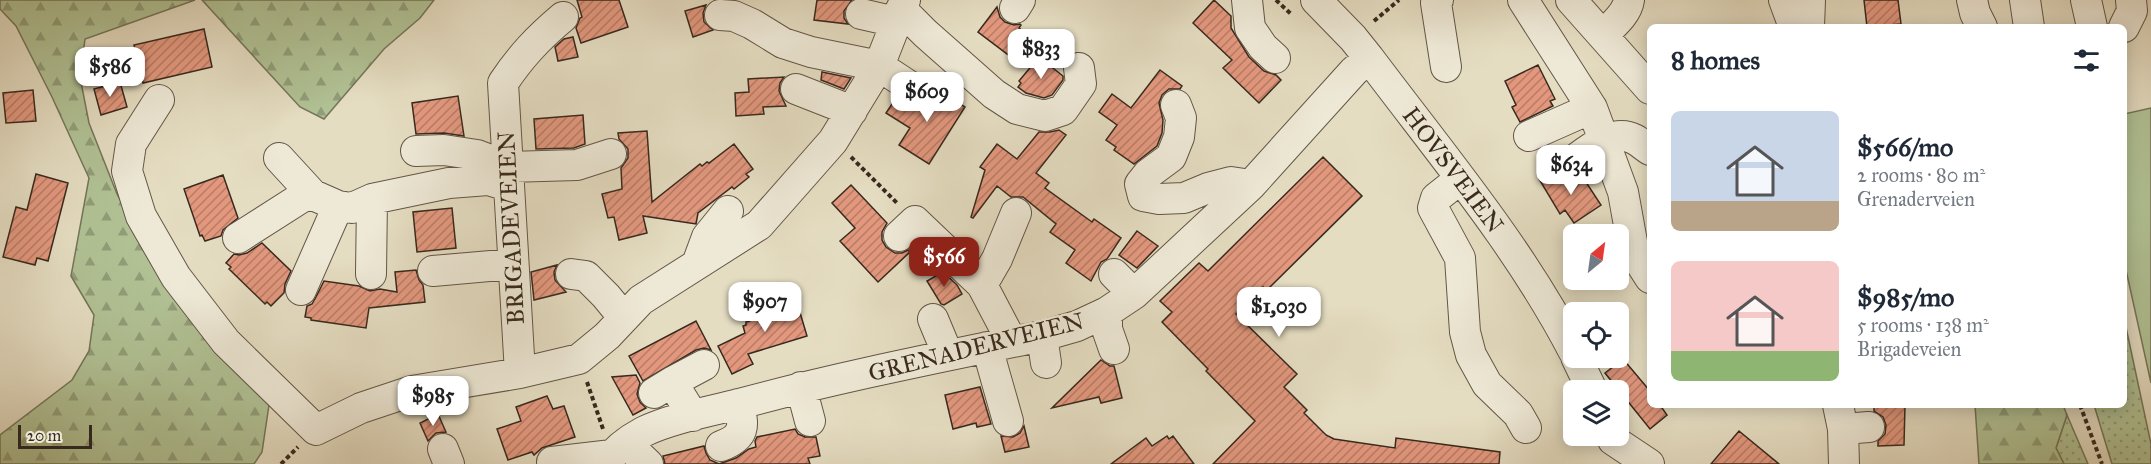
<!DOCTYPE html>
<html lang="en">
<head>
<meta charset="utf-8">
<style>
  :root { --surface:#fff; --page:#f2f2f3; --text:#1f2937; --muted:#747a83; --accent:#8f2418 }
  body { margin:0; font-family:"IM FELL Great Primer",serif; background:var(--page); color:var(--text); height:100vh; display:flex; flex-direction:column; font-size:22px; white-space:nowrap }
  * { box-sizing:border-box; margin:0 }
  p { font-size:20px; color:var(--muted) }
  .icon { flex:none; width:33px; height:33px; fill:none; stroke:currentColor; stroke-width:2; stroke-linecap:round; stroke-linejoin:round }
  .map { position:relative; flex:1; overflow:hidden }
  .panel { position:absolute; left:1647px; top:24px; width:480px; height:384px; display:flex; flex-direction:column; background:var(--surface); border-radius:9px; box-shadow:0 3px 15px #0003 }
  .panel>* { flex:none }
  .needle { width:39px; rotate:29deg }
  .controls { position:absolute; left:1563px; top:224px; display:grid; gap:12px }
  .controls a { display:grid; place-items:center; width:66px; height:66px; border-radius:9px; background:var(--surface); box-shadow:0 3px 15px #0003; font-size:30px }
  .scale { position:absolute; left:18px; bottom:15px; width:74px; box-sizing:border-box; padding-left:6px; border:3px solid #38291e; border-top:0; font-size:16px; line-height:21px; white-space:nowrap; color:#38291e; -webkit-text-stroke:4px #eee9d7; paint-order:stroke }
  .price { position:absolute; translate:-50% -51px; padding:0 14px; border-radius:12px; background:#fff; color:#222; font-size:20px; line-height:39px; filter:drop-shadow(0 2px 3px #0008) }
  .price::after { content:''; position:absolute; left:50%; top:36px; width:18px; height:14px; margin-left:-9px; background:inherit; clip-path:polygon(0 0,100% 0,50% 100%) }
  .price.on { background:var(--accent); color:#fff }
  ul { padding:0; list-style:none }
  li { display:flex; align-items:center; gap:18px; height:150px; padding:0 24px }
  li span { display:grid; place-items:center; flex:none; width:168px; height:120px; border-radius:9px; color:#555 }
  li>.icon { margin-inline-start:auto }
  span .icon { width:72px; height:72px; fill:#fffc; stroke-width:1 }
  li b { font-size:26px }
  h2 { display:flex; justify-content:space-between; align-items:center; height:72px; padding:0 24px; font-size:26px }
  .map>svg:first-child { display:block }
</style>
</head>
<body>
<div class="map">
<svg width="2151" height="464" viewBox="0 0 2151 464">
  <defs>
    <pattern id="green-dots" width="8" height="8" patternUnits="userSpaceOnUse" patternTransform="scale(1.5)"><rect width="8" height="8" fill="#b1c295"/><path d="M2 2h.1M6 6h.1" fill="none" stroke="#919e79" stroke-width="1.8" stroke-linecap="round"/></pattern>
    <pattern id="forest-firs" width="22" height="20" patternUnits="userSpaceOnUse" patternTransform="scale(1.5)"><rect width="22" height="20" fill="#b1c295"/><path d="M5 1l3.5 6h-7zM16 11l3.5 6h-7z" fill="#919e79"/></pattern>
    <pattern id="building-hatch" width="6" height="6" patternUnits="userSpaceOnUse" patternTransform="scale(1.5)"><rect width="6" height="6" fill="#e3987e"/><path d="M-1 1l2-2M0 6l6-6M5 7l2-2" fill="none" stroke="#b97c67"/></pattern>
  </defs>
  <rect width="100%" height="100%" fill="#e5ddc2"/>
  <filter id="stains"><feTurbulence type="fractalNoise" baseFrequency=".00333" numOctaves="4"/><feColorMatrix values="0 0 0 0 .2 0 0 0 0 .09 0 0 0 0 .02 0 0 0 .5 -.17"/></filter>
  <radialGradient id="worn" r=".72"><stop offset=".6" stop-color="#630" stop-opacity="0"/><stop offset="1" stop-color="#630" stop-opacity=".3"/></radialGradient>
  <path fill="url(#green-dots)" stroke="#74765a" stroke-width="1.5" d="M2124,318L2151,444V464H2112L2094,405H2124Z
    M2067,415L2088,464H2064L2056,448Z"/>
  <path fill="url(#forest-firs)" stroke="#74765a" stroke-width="1.5" d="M0,0H195L85,39L80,77L89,123L117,194L164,279L269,405L262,452L254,464H0V435L72,380L89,351L94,315L71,276L89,178L52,97L16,26L0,9Z
    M202,0H434L420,18L384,49L324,119L300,107Z
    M1975,405H2063L2067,415L2056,448L2064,464H1979Z"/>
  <path fill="#b1c295" stroke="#74765a" stroke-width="1.5" d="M2151,108V383L2124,261V114Z"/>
  <path fill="url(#building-hatch)" stroke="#38291e" stroke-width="1.5" d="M577,0H619L628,27L581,43L576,28L580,18L582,17Z
    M817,0H852L844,11V18L848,24L814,20Z
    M1214,0L1231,16V28L1249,57L1264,71L1276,75L1281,80L1259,103L1223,68L1232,60L1193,23Z
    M1864,0H1898L1901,24L1867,27Z
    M706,5L703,13L704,22L713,30L693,37L685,11Z
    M997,7L1000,17L1005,22L1014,25L1020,24L1021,25L1019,28L1039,44L1023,66L978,32Z
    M204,29L212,67L143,83L134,45Z
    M573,37L578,57L558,61L555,47L564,39Z
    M1039,57L1063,76V80L1052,95L1044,98L1026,93L1018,87L1021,83L1019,81Z
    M1538,65L1555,99L1550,101L1553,106L1520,122L1512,107L1516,105L1505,81Z
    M1160,70L1182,86L1180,89H1169L1162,95L1159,103L1163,120L1162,133L1157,146L1134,164L1114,150L1116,147L1106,140L1117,125L1099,112L1112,94L1131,108Z
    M822,72L851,78L844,89L821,80Z
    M784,77L780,83L779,91L786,106L763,107L764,114L736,116L735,93L749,92L748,79Z
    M120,82L127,107L101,115L94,89Z
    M935,88L965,107L929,164L899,145L910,128L886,113L896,98L912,106L926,103Z
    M33,90L36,121L6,123L3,93Z
    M458,96L464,136L444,133L416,134L412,103Z
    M583,115L585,144L574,148L536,149L534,119Z
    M1059,130L1066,135L1036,173L1049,183L1045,188L1092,222L1094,219L1121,238L1107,259L1101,262L1091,281L1066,263L1075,250L1050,232L1056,224L1023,197H1011L997,186L973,218L971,217L985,170L980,167L997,144L1017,159L1039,132H1050Z
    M647,131L652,202L700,164L702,166L707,162L709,163L734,144L753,169L746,174L749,177L734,189L732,187L698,213L696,224L643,216L647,233L619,240L614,217L608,218L602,194L622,189L621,168L628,158V149L619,139L618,133Z
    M1323,157L1362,196L1266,291L1263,287L1236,314L1297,374L1284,387L1307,410L1304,413L1326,435L1334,439L1395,448L1396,438L1500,452L1499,464H1213L1255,421L1206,371L1208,369L1162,322L1172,312L1160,301L1199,263L1208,271Z
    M1550,171L1558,181L1567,183L1582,176L1601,205L1574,223L1565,210L1560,214L1539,179Z
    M36,174L68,183L48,261L37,258L35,265L3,257L16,207L27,210Z
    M223,175L238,218L223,230L221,236L205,241L202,235L200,236L184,189Z
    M851,185L887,223L882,232V240L886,247L895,253H902L908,250L910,252L878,282L840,241L855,228L832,203Z
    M452,208L456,248L417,252L413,212Z
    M1137,231L1158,246L1137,268L1119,255Z
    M262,243L291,271L285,284L284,293L271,306L267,302L265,304L229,269L231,267L226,263L234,254L239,255L247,253Z
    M557,265L554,272L555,280L566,292L534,300L531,272Z
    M416,270L419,280L423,285L425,302L369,308L366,328L311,320V318L305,317L307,306L312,304L316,297L324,281L359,286L370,291L380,289L397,292L395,272Z
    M943,272L957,285L962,294L944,305L941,304L927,281Z
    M789,293L794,307L798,306L807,336L748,354L753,364L732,374L718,346L745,333L743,326L746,325V322L768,315L764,301Z
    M696,321L711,350L704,348L696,350L643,381L629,356Z
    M1623,359L1650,391V405H1660L1667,415L1650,429L1605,373Z
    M1101,360L1110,366H1114L1122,398L1101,403L1099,397L1052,408Z
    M636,375L640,383L637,394L640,402L646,408L633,415L612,377Z
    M980,387L991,424L977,427L976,423L953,429L945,395Z
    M547,396L553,409L564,406L575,437L542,448L534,455L532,452L508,460L497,429L521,421L516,407Z
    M1874,405H1905L1904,445L1878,446V441L1885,434L1886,425L1883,417L1874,411Z
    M438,414L446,432L436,433L428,441L420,423Z
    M1024,426L1029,447L1005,452L1001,436L1013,437L1020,433Z
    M795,429L798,434L805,437H816L820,456L808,458L810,464H719L736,458L749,449L756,447L755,441L757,437Z
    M1739,431L1779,464H1711Z
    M1167,436L1169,439L1173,436L1194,464H1111L1146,438L1152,446Z
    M704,446L706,453L710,460L719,464H665L663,456Z"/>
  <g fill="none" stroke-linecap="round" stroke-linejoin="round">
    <g stroke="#635647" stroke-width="32">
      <path id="minor" d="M1247,0L1250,28L1263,47L1275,58
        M1316,0L1353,38L1369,58C1441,154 1519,246 1574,352
        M1438,0L1436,3L1446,67
        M1523,0L1592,108L1623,192L1634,253L1650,278
        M1571,0L1650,89
        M1784,0L1794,27
        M1972,0L1975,13L1982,27
        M2025,0L2029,27
        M2086,0L2092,27
        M1015,8L1020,0
        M901,9L925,33L994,94L1017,109L1045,116L1063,110L1081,84L1079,68
        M861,14L896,22
        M720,15L734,16L752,24L783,43L811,52L879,66L914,89
        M1809,27L1810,0
        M2124,27L2132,11L2131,0
        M1603,35C1613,25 1627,14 1629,0
        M796,89L852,111
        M159,100L131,144L127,171L141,216L176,277L226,342L316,430L361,408L412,391L520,373L579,359L607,336L641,300L759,225L833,141L879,66L905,0
        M1176,105L1181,118L1179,137L1171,157L1148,174L1140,184L1143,196L1159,199L1184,198L1208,188L1231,182L1251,185
        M1529,136L1592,108
        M416,151L444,150L477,155L508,167L577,165L611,154
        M279,158L313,195L338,206L352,208L372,199L449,183L488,180L508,186
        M1566,166C1584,154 1611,127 1634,139C1640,142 1645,147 1650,150
        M1460,179L1436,198L1433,208L1460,258L1465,332L1471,355L1487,384L1518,414L1526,428
        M899,236L915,221L982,285L1012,342
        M238,238L310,192
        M697,264L707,237L728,211
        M433,271L513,264
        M371,274L372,199
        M571,274L586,276L606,296L624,318
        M1114,274L1134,294
        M982,285L997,259L1016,213
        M301,290L338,206
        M1107,312V329L1114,349
        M933,319L948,355
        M1042,336L1046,363
        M987,347L1008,421
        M1576,357L1592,390
        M520,373L503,83C521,56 538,38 563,17
        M672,382L704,365
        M801,387L810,421
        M654,393L672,382L693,416
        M1838,405L1843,429L1844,464
        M1843,429L1869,427
        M1613,440L1649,464
        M626,443L648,464
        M721,446C745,437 745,426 738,404
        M443,449L449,464
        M552,462L612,455
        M605,464C615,450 628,440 643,432C669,419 711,411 739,404C839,377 941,357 1042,336L1077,326L1107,312L1134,294L1251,185L1354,71L1369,58"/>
    </g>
    <path stroke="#38291e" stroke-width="4" stroke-dasharray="4.5 3" stroke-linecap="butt" d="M1276,0L1291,14
      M1374,21L1399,0
      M851,157L897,203
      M587,382L603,429
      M2080,405L2102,464
      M281,464L298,447"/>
    <use href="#minor" stroke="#eee9d7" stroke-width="30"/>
  </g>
  <g text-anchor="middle" stroke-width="5" stroke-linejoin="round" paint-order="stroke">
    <g font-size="24" fill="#38291e" stroke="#eee9d7">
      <text transform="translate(1453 170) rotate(53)" y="8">HOVSVEIEN</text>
      <text transform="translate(511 228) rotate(-93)" y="8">BRIGADEVEIEN</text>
      <text transform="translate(976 347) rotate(-14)" y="8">GRENADERVEIEN</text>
    </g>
  </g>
  <rect width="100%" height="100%" filter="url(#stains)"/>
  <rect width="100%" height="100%" fill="url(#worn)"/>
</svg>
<div class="controls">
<a><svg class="needle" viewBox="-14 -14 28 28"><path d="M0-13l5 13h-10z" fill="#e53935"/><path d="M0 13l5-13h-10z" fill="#747a83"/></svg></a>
<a><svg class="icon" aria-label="locate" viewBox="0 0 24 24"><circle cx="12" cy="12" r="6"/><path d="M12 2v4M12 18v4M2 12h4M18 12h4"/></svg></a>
<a><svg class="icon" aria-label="layers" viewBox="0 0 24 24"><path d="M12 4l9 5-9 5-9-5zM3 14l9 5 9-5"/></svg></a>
</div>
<div class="scale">20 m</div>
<b class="price" style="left:1041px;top:80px">$833</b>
<b class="price" style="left:110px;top:98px">$586</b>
<b class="price" style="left:927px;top:123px">$609</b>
<b class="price" style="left:1571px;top:196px">$634</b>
<b class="price on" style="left:944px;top:288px">$566</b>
<b class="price" style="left:765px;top:333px">$907</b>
<b class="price" style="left:1279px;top:338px">$1,030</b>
<b class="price" style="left:433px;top:427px">$985</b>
<section class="panel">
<h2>8 homes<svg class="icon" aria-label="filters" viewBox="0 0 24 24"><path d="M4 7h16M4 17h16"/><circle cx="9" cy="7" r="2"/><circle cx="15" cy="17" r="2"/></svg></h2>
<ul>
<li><span style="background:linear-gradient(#c9d6e8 75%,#b9a48a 0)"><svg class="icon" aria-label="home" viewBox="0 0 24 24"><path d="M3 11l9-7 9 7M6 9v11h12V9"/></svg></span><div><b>$566/mo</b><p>2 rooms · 80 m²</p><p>Grenaderveien</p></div></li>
<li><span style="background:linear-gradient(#f6c9c9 75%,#8fb573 0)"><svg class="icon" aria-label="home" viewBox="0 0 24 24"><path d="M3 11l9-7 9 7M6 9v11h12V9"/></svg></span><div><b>$985/mo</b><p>5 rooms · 138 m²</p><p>Brigadeveien</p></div></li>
</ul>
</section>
</div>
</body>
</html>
